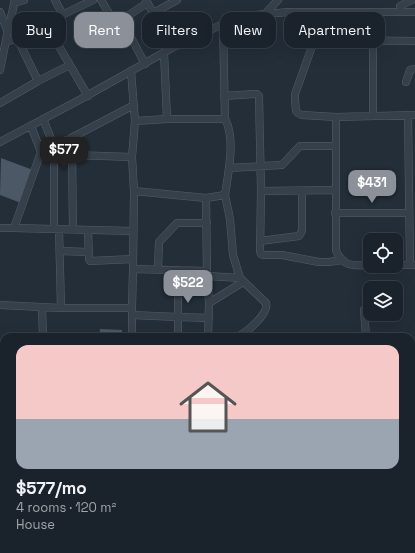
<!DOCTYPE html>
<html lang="en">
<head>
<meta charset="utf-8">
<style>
  :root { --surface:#1a222b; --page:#272f37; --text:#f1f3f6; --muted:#9fa4a9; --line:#383f47; --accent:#8c9099 }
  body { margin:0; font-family:"Space Grotesk",sans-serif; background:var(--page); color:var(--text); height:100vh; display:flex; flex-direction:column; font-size:15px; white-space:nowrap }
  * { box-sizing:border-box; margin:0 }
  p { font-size:13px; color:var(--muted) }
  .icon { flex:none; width:22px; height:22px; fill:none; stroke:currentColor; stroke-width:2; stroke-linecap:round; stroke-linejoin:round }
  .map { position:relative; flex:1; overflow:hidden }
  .details { position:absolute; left:0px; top:333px; width:415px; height:220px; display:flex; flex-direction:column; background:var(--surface); border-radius:12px 12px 0 0; box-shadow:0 4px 16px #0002,0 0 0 1px var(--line) }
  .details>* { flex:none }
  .banner { position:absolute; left:12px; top:12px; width:391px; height:36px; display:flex; gap:8px }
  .buttons { position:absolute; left:363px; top:233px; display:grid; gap:8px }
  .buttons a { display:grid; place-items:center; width:40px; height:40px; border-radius:8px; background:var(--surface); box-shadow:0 4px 16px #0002,0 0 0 1px var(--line); font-size:20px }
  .price { position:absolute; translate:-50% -34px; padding:0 9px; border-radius:8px; background:var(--accent); color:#fff; font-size:13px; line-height:26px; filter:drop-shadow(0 1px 2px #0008) }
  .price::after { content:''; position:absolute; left:50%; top:24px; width:12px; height:9px; margin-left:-6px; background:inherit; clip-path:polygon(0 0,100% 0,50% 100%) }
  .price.current { background:#222; color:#fff }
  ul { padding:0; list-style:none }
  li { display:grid; align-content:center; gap:8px; height:212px; padding:0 16px }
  li span { display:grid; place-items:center; height:124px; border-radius:12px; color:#555 }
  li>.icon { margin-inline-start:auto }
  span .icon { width:72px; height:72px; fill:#fffc; stroke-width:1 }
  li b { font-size:17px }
  .tag { padding:0 14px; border-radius:12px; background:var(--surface); box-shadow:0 4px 16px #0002,0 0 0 1px var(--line); font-size:14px; line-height:36px }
  .tag.current { background:var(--accent); color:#fff }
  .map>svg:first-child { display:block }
</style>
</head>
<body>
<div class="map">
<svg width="415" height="553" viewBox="0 0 415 553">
  <rect width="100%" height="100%" fill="#232e39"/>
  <path fill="#4c5865" d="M1,158L33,170L21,203L0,195Z
    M100,329L122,330V337H99Z"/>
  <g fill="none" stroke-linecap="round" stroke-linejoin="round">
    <g stroke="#555d68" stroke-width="8">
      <path id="minor" d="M55,0L63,15
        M101,0L113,20L116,22L120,21L147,3
        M146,0L172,48
        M14,3L24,0
        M400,6L412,0
        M0,12L7,30
        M153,13L177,0
        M265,14L278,0
        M122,20L145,64
        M46,24L88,96
        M17,38L38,81
        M373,41V116
        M6,42C26,36 44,25 62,15C72,10 83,5 93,0
        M164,53L167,119
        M0,70L8,30L15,0
        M131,71L135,121L132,157L134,191L133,269L132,308V337
        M406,82L410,70L415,69
        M224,96L254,94H257L259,96L261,191L260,251L261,254L263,255H282L319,262H329L342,260
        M0,103L38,81L70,65
        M408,115L410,265
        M336,117L302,115L298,113L296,111L295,100V94L299,83L310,52L312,46L317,40L415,41
        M43,119L54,146V229
        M135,121L167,119H225L223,24
        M31,126L41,152
        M71,138L72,155L73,229
        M0,142L81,99L172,48L223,24L256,15L288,12H415
        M72,155L132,157
        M229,168L282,165L300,146H335
        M134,191L206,198L207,271L209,303L208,337
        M261,191L335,190
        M225,195L230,219L233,255L240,278
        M206,198L225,195C228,174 236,138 225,119
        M335,213H409
        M0,228H14L133,231
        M14,228L41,152L71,138L134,105
        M59,229L61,308
        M88,230L89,259L90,261L133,259
        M260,241L299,236L302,231V191
        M60,251L88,252
        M370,265C355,266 342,267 336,250V117L415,115
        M396,265H415
        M133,269L207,271
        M158,269L159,242L177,223H207
        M208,276L240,278L266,303C269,314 247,332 237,337
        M209,303L243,282
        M0,305L61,308H132
        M42,307L43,337
        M364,310L366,337
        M132,315L178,317L209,318
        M178,337V270
        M411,381H415
        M0,384H4
        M0,433H4
        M411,456H415
        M0,487L4,486
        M411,528H415
        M0,529H4
        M345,549V553
        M202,553L203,549"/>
    </g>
    <g stroke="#424a55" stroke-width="12">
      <path id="highway" d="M411,545H415
        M0,550L59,549"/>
    </g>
    <use href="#minor" stroke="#36404a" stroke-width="7"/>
    <use href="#highway" stroke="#6f6354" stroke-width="11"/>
  </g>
</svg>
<div class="buttons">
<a><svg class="icon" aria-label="locate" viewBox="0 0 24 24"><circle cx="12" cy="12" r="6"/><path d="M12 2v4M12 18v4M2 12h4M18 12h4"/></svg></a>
<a><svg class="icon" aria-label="layers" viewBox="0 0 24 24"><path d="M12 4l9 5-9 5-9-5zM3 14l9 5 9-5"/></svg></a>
</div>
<b class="price current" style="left:64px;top:171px">$577</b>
<b class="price" style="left:372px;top:204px">$431</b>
<b class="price" style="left:188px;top:304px">$522</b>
<div class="banner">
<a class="tag">Buy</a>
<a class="tag current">Rent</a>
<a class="tag">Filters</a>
<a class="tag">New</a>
<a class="tag">Apartment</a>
</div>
<section class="details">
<ul>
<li><span style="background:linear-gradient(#f6c9c9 60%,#9aa5b1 0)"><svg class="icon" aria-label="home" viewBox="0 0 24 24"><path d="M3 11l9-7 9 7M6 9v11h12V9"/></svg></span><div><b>$577/mo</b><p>4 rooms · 120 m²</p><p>House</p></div></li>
</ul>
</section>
</div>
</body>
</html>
